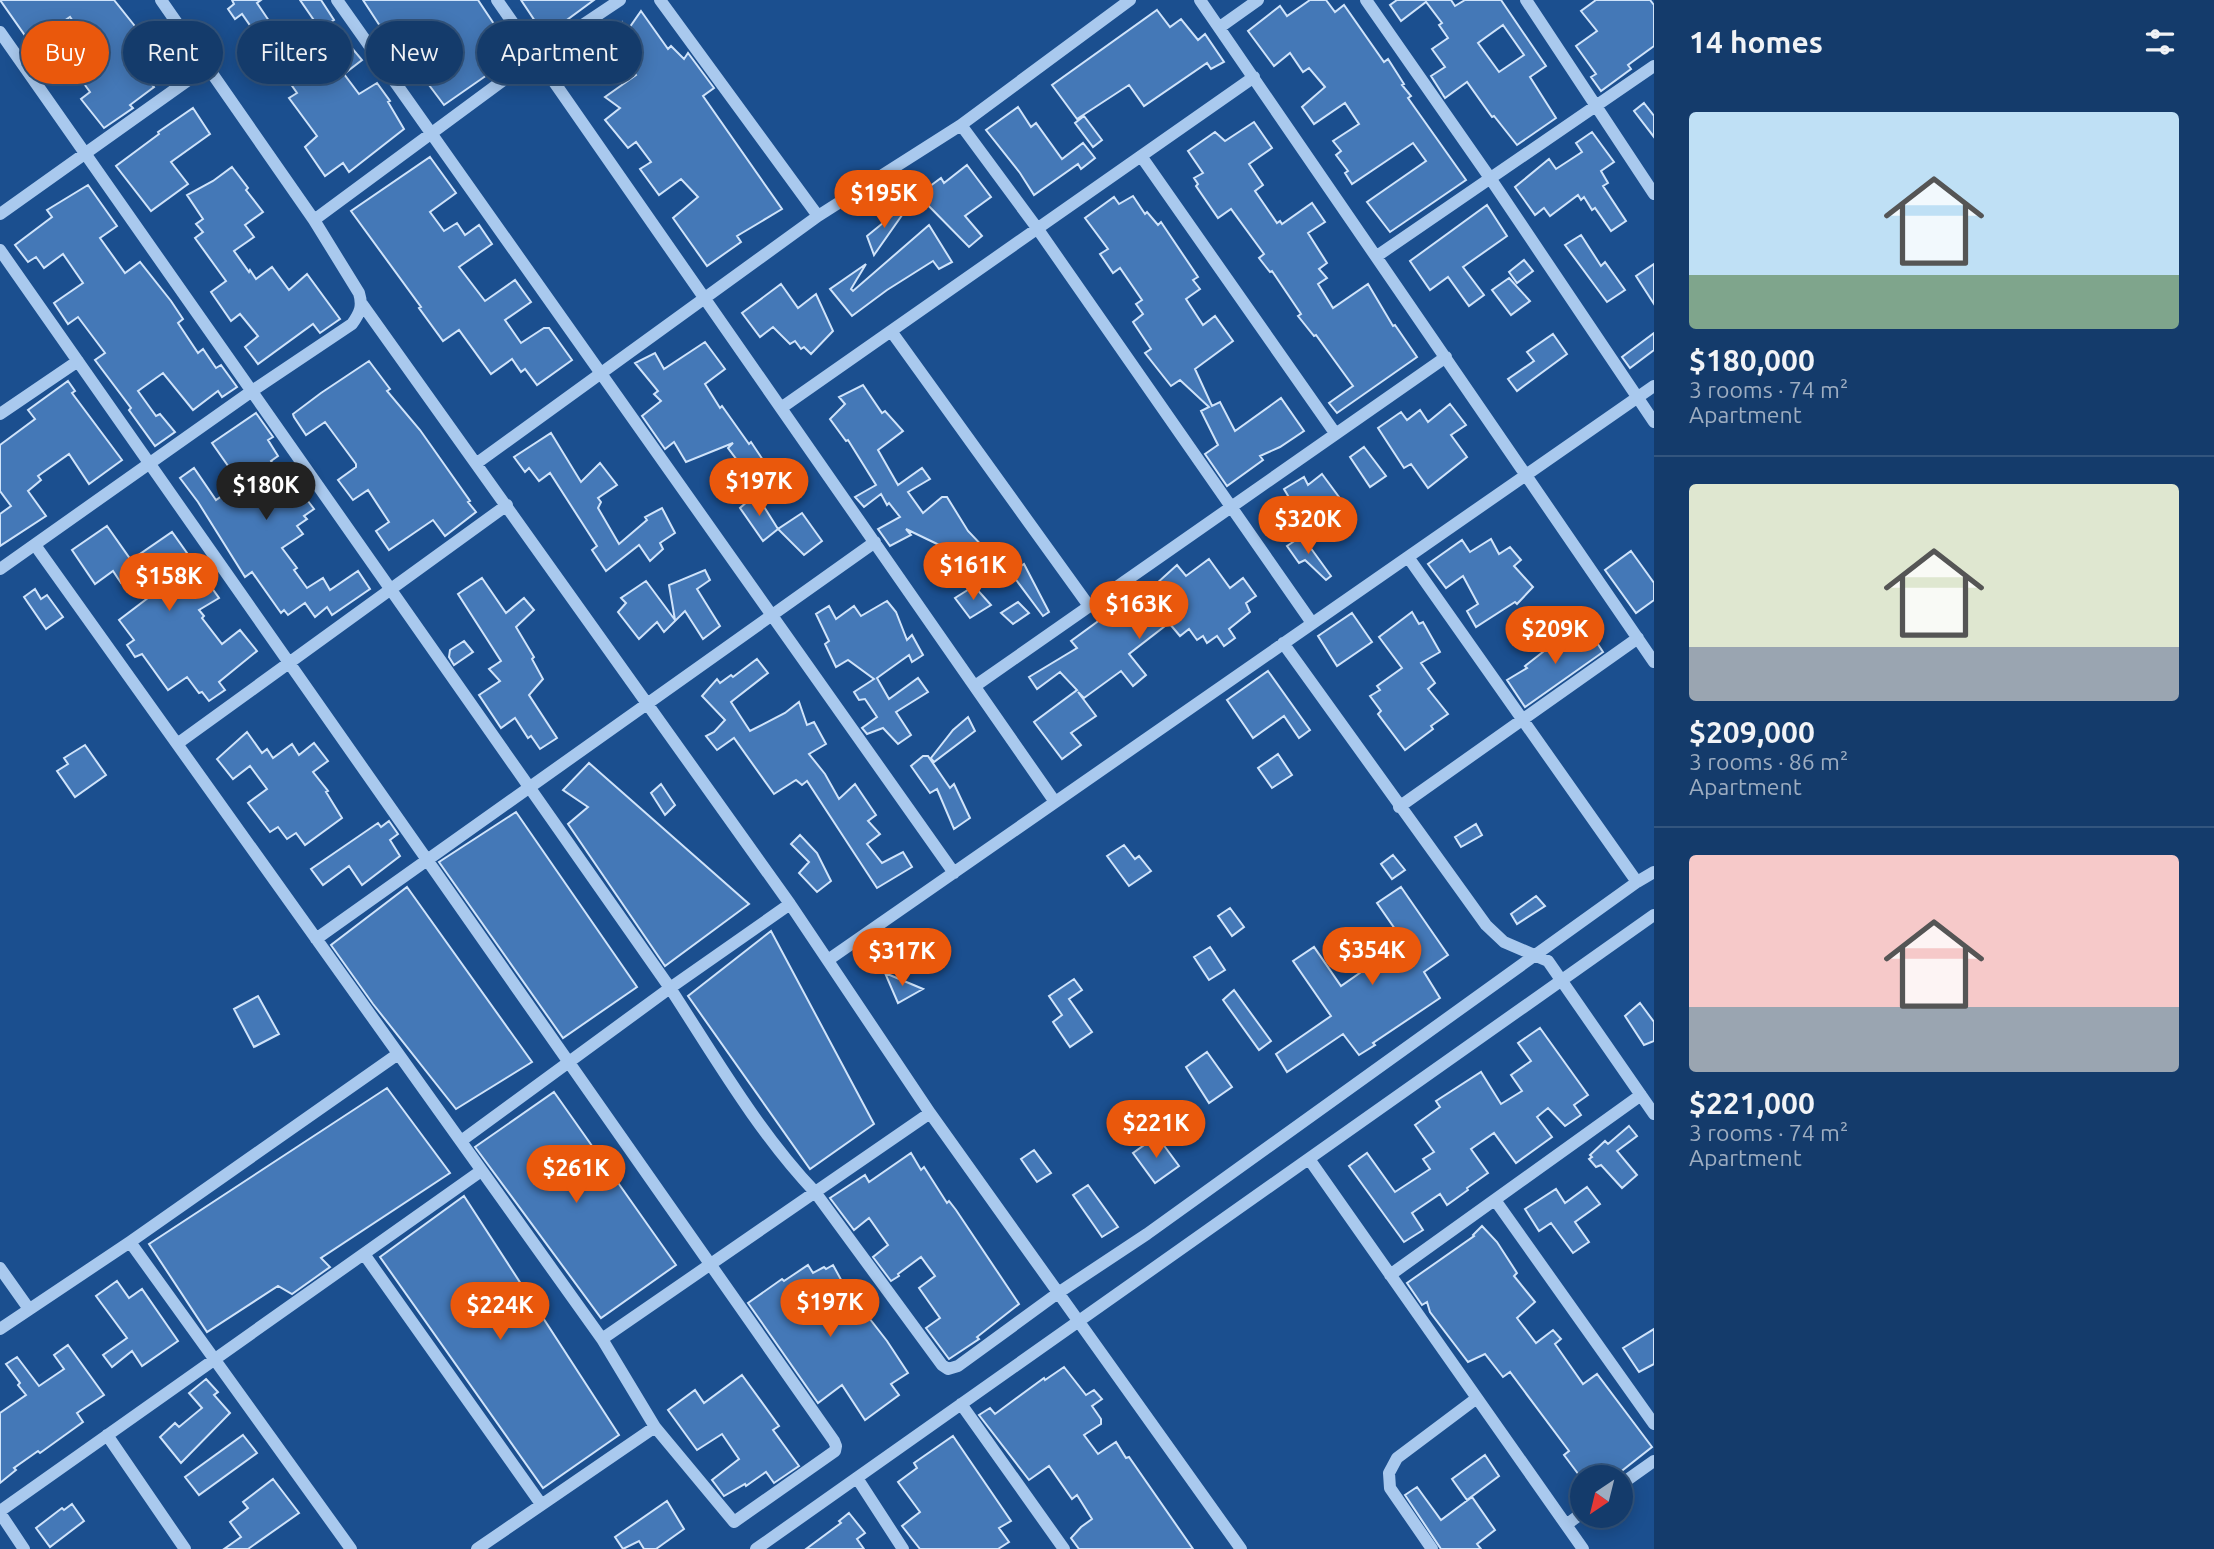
<!DOCTYPE html>
<html lang="en">
<head>
<meta charset="utf-8">
<style>
  :root { --surface:#143b6b; --page:#1d4271; --text:#f1f3f6; --muted:#9dadc1; --line:#33557e; --accent:#ea580c }
  body { margin:0; font-family:Ubuntu,sans-serif; background:var(--page); color:var(--text); height:100vh; display:flex; flex-direction:column; font-size:26px; white-space:nowrap }
  * { box-sizing:border-box; margin:0 }
  p { font-size:23px; color:var(--muted) }
  .icon { flex:none; width:38px; height:38px; fill:none; stroke:currentColor; stroke-width:2; stroke-linecap:round; stroke-linejoin:round }
  .map { position:relative; flex:1; overflow:hidden }
  .panel { display:flex; flex-direction:column; background:var(--surface); width:560px }
  .panel>* { flex:none }
  .banner { position:absolute; left:21px; top:21px; width:665px; height:63px; display:flex; gap:14px }
  .needle { width:46px; rotate:215deg }
  .controls { position:absolute; left:1570px; top:1465px; display:grid; gap:14px }
  .controls a { display:grid; place-items:center; width:63px; height:63px; border-radius:50%; background:var(--surface); box-shadow:0 4px 18px #0003,0 0 0 2px var(--line); font-size:35px }
  .price { position:absolute; translate:-50% -60px; padding:0 16px; border-radius:24px; background:var(--accent); color:#fff; font-size:23px; line-height:46px; filter:drop-shadow(0 2px 4px #0008) }
  .price::after { content:''; position:absolute; left:50%; top:42px; width:21px; height:16px; margin-left:-10px; background:inherit; clip-path:polygon(0 0,100% 0,50% 100%) }
  .price.active { background:#222; color:#fff }
  ul { padding:0; list-style:none }
  li { display:grid; align-content:center; gap:14px; height:371px; padding:0 35px }
  li+li { border-top:2px solid var(--line) }
  li span { display:grid; place-items:center; height:217px; border-radius:7px; color:#555 }
  li>.icon { margin-inline-start:auto }
  span .icon { width:126px; height:126px; fill:#fffc; stroke-width:1 }
  li b { font-size:30px }
  h2 { display:flex; justify-content:space-between; align-items:center; height:84px; padding:0 35px; font-size:30px }
  .tag { padding:0 24px; border-radius:32px; background:var(--surface); box-shadow:0 4px 18px #0003,0 0 0 2px var(--line); font-size:24px; line-height:63px }
  .tag.active { background:var(--accent); color:#fff }
  main { display:flex; flex:1; min-height:0 }
  .map>svg:first-child { display:block }
</style>
</head>
<body>
<main>
<div class="map">
<svg width="1654" height="1549" viewBox="0 0 1654 1549">
  <rect width="100%" height="100%" fill="#1b4f8f"/>
  <path fill="#4478b7" stroke="#cfe3fa" stroke-width="2" fill-rule="evenodd" d="M0,0H114L142,35L164,69L148,80L154,87L130,105L133,108L104,128L81,99L90,92L74,70L68,75L57,60L86,40L70,17L31,44Z
    M232,0H261L257,3L284,43L295,36L297,37L318,65L340,51L338,48L347,42L362,60L344,74L359,94L377,83L390,101L388,102L404,129L349,172L343,163L325,176L305,147L317,136L289,98L297,93L242,14L235,19L228,9L234,4Z
    M300,0H321L334,20L320,29Z
    M363,0H478L500,33L485,44L487,48L485,50L497,68L444,105L423,77L436,68L424,61L427,58L408,45L397,52Z
    M521,0H594L545,36Z
    M1310,0H1326L1335,12L1344,5L1384,62L1388,59L1404,84L1402,85L1411,96L1408,98L1466,180L1390,232L1367,202L1426,161L1413,143L1352,184L1345,173L1348,171L1336,155L1341,151L1333,141L1359,124L1345,103L1314,124L1302,107L1325,87L1309,68L1303,72L1290,53L1274,66L1248,31L1280,6L1287,16Z
    M1397,0H1451L1455,6L1465,0H1501L1546,66L1530,77L1556,118L1517,145L1494,116L1492,117L1467,82L1445,98L1431,76L1445,67L1432,49L1448,38L1439,25L1442,23L1426,2L1401,21L1390,5ZM1503,25L1524,55L1499,72L1478,43Z
    M1596,0H1650L1654,5V46L1628,65L1631,69L1601,91L1591,77L1596,74L1576,46L1597,31L1581,11Z
    M1157,10L1170,27L1181,19L1198,40L1205,34L1224,62L1211,69L1207,63L1144,106L1129,85L1077,119L1052,85Z
    M641,11L668,49L671,46L684,59L688,53L714,88L703,96L782,209L737,236L741,242L707,266L673,218L698,197L681,179L659,195L640,169L651,162L636,142L628,148L605,120L620,108L605,97L636,75L609,34L622,22L627,31Z
    M1644,103L1654,116V137L1634,111Z
    M1018,107L1031,127L1036,123L1062,159L1083,143L1095,158L1081,169L1078,164L1034,195L1020,173L986,130Z
    M193,108L210,134L171,162L188,184L151,211L116,166L159,134L158,132Z
    M1084,116L1102,140L1093,147L1075,123Z
    M1254,122L1272,148L1249,164L1263,185L1255,191L1277,223L1280,221L1282,224L1312,203L1325,222L1308,233L1327,263L1319,269L1327,278L1318,284L1333,308L1368,284L1393,326L1395,325L1417,357L1337,413L1329,403L1353,386L1316,335L1314,336L1298,316L1301,314L1272,271L1270,272L1259,258L1264,254L1231,209L1218,218L1196,186L1198,184L1194,178L1203,173L1188,151L1215,132L1225,141Z
    M1592,132L1614,162L1601,171L1608,183L1603,186L1626,221L1611,231L1595,208L1592,210L1584,197L1581,200L1578,195L1550,216L1544,208L1535,215L1515,187L1549,159L1556,169L1582,152L1576,143Z
    M430,157L456,193L430,212L444,231L457,223L465,235L479,225L492,244L459,267L485,301L515,280L531,302L505,320L521,343L544,328H549L572,360L537,385L525,369L521,372L512,359L491,374L459,330L443,341L419,308L421,307L351,211Z
    M967,165L991,197L965,216L982,236L969,247L918,195L941,178L944,183Z
    M232,167L248,188L246,190L263,212L245,225L254,237L234,251L249,272L250,270L256,279L272,267L289,290L307,274L340,319L320,333L313,324L258,364L245,347L258,336L240,314L231,321L211,292L226,281L195,238L203,232L196,224L203,219L187,195L213,181Z
    M88,185L117,226L100,238L125,273L140,262L171,301L183,319L178,323L198,353L203,349L216,368L221,365L237,387L222,397L218,391L193,410L163,373L138,391L156,416L160,414L175,432L155,446L129,410L131,408L95,360L105,353L78,317L68,324L54,303L83,283L63,254L44,268L36,257L28,262L15,245L52,217L47,210Z
    M1133,196L1145,214L1147,212L1158,225L1161,222L1198,277L1193,280L1200,289L1186,299L1203,325L1215,316L1233,341L1195,369L1212,406L1220,402L1235,431L1281,398L1304,431L1280,447L1260,456L1263,460L1227,486L1205,454L1218,445L1201,411L1209,407L1180,380L1171,386L1145,353L1151,349L1133,322L1143,314L1136,304L1142,300L1120,268L1113,273L1100,254L1108,249L1085,218L1114,197L1119,204Z
    M905,205L907,208L874,255L867,236Z
    M1487,205L1507,236L1463,267L1484,295L1469,306L1448,277L1430,290L1410,261Z
    M929,225L952,262L939,269L933,261L887,290L852,316L830,289L866,264L851,289L853,291Z
    M1581,235L1601,266L1605,262L1625,290L1607,302L1565,245Z
    M1524,260L1533,271L1517,283L1509,272Z
    M1654,264V304L1636,276Z
    M1509,278L1530,301L1511,315L1492,290Z
    M781,284L798,308L816,294L833,331L811,354L804,347L801,349L795,341L790,344L773,327L760,337L742,313Z
    M1654,333V350L1630,368L1622,357Z
    M1553,334L1567,354L1517,391L1508,379L1534,361L1527,352Z
    M705,342L725,369L705,384L720,408L722,406L749,444L751,442L775,478L758,488L728,448L733,443L686,462L674,442L665,449L642,416L661,401L654,394L658,391L635,363L655,353L664,369Z
    M369,361L390,389L387,391L420,430L470,501L468,502L476,512L445,536L433,520L389,550L376,531L389,522L368,490L353,500L338,480L356,467V464L325,422L306,435L294,417L293,414L321,393Z
    M68,381L75,391L72,393L122,460L89,484L69,454L38,476L41,480L28,491L46,516L0,546V514L11,506L0,491V445L35,419L28,410Z
    M863,385L882,413L885,411L903,431L878,450L898,485L922,468L930,479L908,492L923,513L942,497H947L968,531L988,552L975,559L969,549L960,555L906,529L911,535L890,546L878,529L900,517L889,503L887,505L881,494L864,507L855,497L876,485L848,440L846,441L830,419L845,404L839,397Z
    M1450,404L1466,425L1451,435L1467,457L1428,488L1411,464L1404,468L1378,428L1401,412L1407,420L1420,410L1428,422Z
    M256,413L273,437L268,440L278,456L271,461L293,493L298,488L314,509L304,516L307,519L297,526L303,534L282,548L297,568L294,570L307,588L323,578L330,590L358,571L370,589L332,615L327,607L315,617L305,603L288,615L284,610L281,613L252,572L245,577L198,502L180,478L194,468L216,500L240,483L212,443Z
    M551,433L581,482L600,463L617,485L598,498L601,502L598,508L619,544L647,520L645,517L662,508L675,533L660,543L663,549L650,561L639,545L606,571L592,550L597,546L550,473L539,481L529,468L525,472L514,457Z
    M1364,447L1386,476L1370,487L1350,457Z
    M1322,474L1356,520L1341,537L1335,528L1315,541L1284,489L1304,477L1308,485Z
    M756,494L778,529L763,541L740,508Z
    M802,513L822,541L804,555L778,529Z
    M107,526L131,560L172,532L219,598L199,610L204,616L202,618L222,644L240,630L257,651L219,682L225,690L209,701L202,692L199,693L187,677L168,690L142,654L135,657L127,645L134,640L119,620L161,588L146,567L121,583L113,571L95,584L72,550Z
    M1302,536L1331,576L1326,580L1305,560L1299,563L1287,546Z
    M1491,539L1499,554L1510,547L1521,560L1514,566L1533,587L1517,604L1515,602L1476,627L1467,611L1478,604L1463,576L1446,588L1428,564L1462,540L1470,552Z
    M1631,551L1654,583V600L1636,613L1605,570Z
    M1209,559L1230,588L1243,578L1256,596L1246,603L1250,612L1229,629L1235,638L1224,646L1217,636L1207,643L1203,636L1197,640L1189,629L1180,636L1169,623L1129,654L1146,675L1133,686L1121,671L1084,698L1078,692L1096,716L1071,733L1081,745L1062,759L1034,722L1077,690L1060,672L1037,689L1029,677L1077,648L1071,641L1141,590L1144,595L1177,565L1186,576Z
    M1024,564L1049,612L1043,616L1011,573Z
    M705,570L710,580L697,589L720,626L703,639L685,611L664,632L657,622L639,639L618,612L626,603L621,598L646,581L675,620L669,585Z
    M482,578L506,613L524,598L534,610L516,627L534,657L532,659L543,679L529,695L557,738L540,749L531,736L528,738L515,718L501,728L479,695L500,681L489,669L501,661L458,594Z
    M974,586L991,605L970,618L955,598Z
    M35,589L41,599L47,595L63,617L46,629L24,597Z
    M887,601L896,612L907,640L912,635L923,655L912,662L909,655L877,678L889,699L918,678L928,692L896,712L911,735L898,744L883,728L867,734L862,728L877,717L865,699L859,700L854,692L874,679L848,660L836,667L825,644L829,641L816,614L829,606L836,619L854,606L861,616Z
    M1018,602L1029,613L1013,624L1001,613Z
    M1412,612L1419,624L1423,622L1440,652L1421,663L1435,683L1428,689L1448,714L1431,726L1433,729L1405,750L1378,714L1381,711L1370,696L1380,690L1377,686L1402,668L1379,637Z
    M1352,613L1372,642L1337,666L1318,636Z
    M1586,626L1603,652L1525,707L1507,680L1527,668L1525,666L1557,641L1560,646Z
    M464,641L473,652L454,665L449,657L450,650Z
    M757,659L768,673L731,702L750,731L785,713L799,702L807,725L814,722L826,744L809,754L825,774L839,799L855,784L876,815L868,821L880,834L867,844L882,863L903,852L912,867L877,888L807,781L802,785L796,780L774,794L734,738L717,750L706,736L714,732L725,720L702,696L717,679L720,683L731,675L733,677Z
    M1268,671L1310,730L1299,738L1284,716L1253,738L1227,700Z
    M968,717L975,731L934,762L931,758L953,730Z
    M247,732L262,753L267,749L273,758L292,744L299,755L314,743L328,761L313,772L328,791L326,792L342,818L305,845L296,833L287,839L278,827L270,832L248,803L267,789L250,766L233,779L217,759Z
    M85,745L106,775L75,797L57,771L68,764L64,758Z
    M1278,754L1292,775L1272,788L1258,768Z
    M923,756H928L950,788L954,784L970,818L954,829L937,789L930,793L911,766Z
    M589,763L749,904L665,966L568,824L588,807L563,790Z
    M661,784L675,805L665,815L651,793Z
    M516,812L637,987L563,1038L439,862Z
    M389,821L398,834L390,840L400,856L362,885L349,866L323,885L311,869L378,823L381,827Z
    M1476,824L1482,835L1461,847L1455,837Z
    M800,835L817,853L831,881L817,892L799,873L809,862L791,844Z
    M1124,845L1135,859L1139,856L1151,871L1129,886L1107,856Z
    M1393,855L1405,870L1392,879L1381,864Z
    M407,887L532,1062L456,1109L373,1004L331,945Z
    M1401,887L1448,955L1424,972L1440,998L1373,1043L1375,1045L1359,1055L1343,1034L1287,1072L1276,1054L1331,1016L1293,961L1314,947L1341,986L1404,942L1377,903Z
    M1536,896L1545,906L1517,924L1511,914Z
    M1230,908L1244,927L1232,936L1218,916Z
    M771,931L874,1124L810,1169L688,996Z
    M1210,947L1225,970L1209,980L1194,957Z
    M885,973L923,989L898,1003Z
    M1074,979L1082,990L1069,999L1092,1032L1070,1047L1053,1022L1062,1015L1049,996Z
    M1234,990L1271,1041L1259,1050L1223,1000Z
    M258,996L279,1034L254,1047L234,1009Z
    M1640,1003L1654,1022V1041L1644,1045L1625,1016Z
    M1540,1028L1588,1095L1574,1105L1581,1115L1565,1126L1548,1108L1537,1117L1552,1137L1516,1163L1494,1133L1471,1149L1488,1173L1467,1188L1468,1190L1447,1205L1440,1194L1412,1213L1423,1230L1404,1242L1349,1166L1367,1153L1395,1192L1430,1169L1423,1159L1434,1152L1415,1125L1440,1107L1436,1101L1481,1072L1501,1104L1522,1091L1511,1075L1531,1061L1518,1043Z
    M1207,1052L1232,1087L1209,1103L1186,1067Z
    M387,1088L450,1173L321,1258L330,1267L292,1294L278,1286L207,1332L149,1244Z
    M554,1092L676,1265L601,1318L475,1147Z
    M1629,1126L1637,1136L1617,1151L1637,1175L1622,1188L1601,1165L1596,1167L1589,1159L1592,1157L1590,1155L1605,1141L1608,1144Z
    M1157,1136L1179,1166L1155,1183L1133,1153Z
    M1034,1150L1051,1173L1037,1182L1021,1159Z
    M911,1153L921,1170L924,1167L947,1203L949,1201L956,1210L1019,1304L977,1337L979,1339L949,1359L926,1328L940,1318L919,1288L935,1276L921,1257L898,1274L899,1276L891,1281L873,1257L888,1245L869,1218L854,1230L830,1198L865,1175L869,1182Z
    M1088,1185L1118,1227L1102,1237L1073,1195Z
    M1587,1187L1600,1204L1575,1222L1589,1242L1573,1253L1551,1223L1539,1231L1525,1209L1556,1189L1565,1203Z
    M464,1196L619,1435L543,1488L380,1257Z
    M1482,1226L1497,1242L1517,1273L1514,1276L1535,1302L1517,1318L1536,1343L1553,1330L1561,1339L1555,1344L1583,1384L1597,1374L1652,1447L1614,1477L1582,1479L1564,1455L1569,1451L1510,1372L1503,1377L1485,1354L1468,1362L1430,1312L1427,1302L1422,1305L1407,1283L1474,1236L1473,1235Z
    M808,1265L813,1273L824,1267L826,1269L833,1265L845,1287L887,1341L908,1373L891,1384L899,1395L865,1420L842,1385L818,1403L748,1303L782,1279L784,1281Z
    M117,1281L129,1298L142,1289L178,1341L142,1366L132,1351L112,1367L103,1355L127,1338L96,1296Z
    M1654,1329V1364L1639,1372L1623,1348Z
    M68,1345L104,1395L77,1413L83,1422L40,1453L38,1451L14,1468L16,1470L0,1483V1413L26,1395L18,1385L20,1383L6,1364L17,1357L39,1386L64,1369L54,1355Z
    M1064,1367L1086,1395L1094,1390L1102,1399L1092,1406L1101,1419V1424L1084,1435L1098,1454L1116,1442L1126,1458L1129,1457L1193,1549H1079L1071,1538L1081,1527L1092,1519L1077,1495L1072,1499L1049,1466L1029,1480L979,1415L990,1408L995,1414L1044,1378L1045,1380Z
    M742,1375L779,1426L773,1430L799,1466L774,1483L766,1472L746,1486L745,1484L724,1496L712,1480L739,1459L722,1434L697,1450L668,1410L695,1390L704,1403Z
    M206,1379L218,1392L214,1395L230,1413L181,1463L160,1437L175,1423L179,1427L202,1408L189,1393Z
    M243,1435L257,1453L199,1495L185,1477Z
    M953,1436L1011,1521L999,1528L1009,1542L998,1549H920L902,1526L920,1512L898,1482L917,1468L914,1463Z
    M1485,1455L1499,1476L1467,1500L1452,1479Z
    M273,1479L299,1513L248,1549H224L241,1537L230,1522L248,1508L243,1502Z
    M1417,1487L1441,1520L1472,1497L1495,1530L1477,1544L1481,1549H1441L1405,1495Z
    M667,1501L684,1529L656,1549H644L639,1541L623,1549L615,1537Z
    M72,1504L84,1521L50,1547L36,1528L62,1508L64,1510Z
    M849,1513L865,1533L857,1539L864,1549H806L841,1523L839,1521Z"/>
  <g fill="none" stroke-linecap="round" stroke-linejoin="round">
    <path stroke="#a9c9ee" stroke-width="12" d="M161,0L314,220
      M337,0L954,873
      M497,0L1055,802
      M660,0L818,216
      M1200,0L1654,662
      M1366,0L1490,178L1654,422
      M1526,0L1654,194
      M1220,27L1258,0
      M0,32L670,988C715,1057 758,1132 815,1192L942,1365L948,1369L958,1366L1058,1293L1147,1234L1637,882L1654,872
      M961,125L1037,228L1312,623
      M1141,156L1335,433
      M0,214L208,66
      M0,250L834,1441L836,1446L835,1451L734,1522L655,1427L602,1339L35,545
      M1377,256L1654,66
      M362,304L790,904L930,1113L1241,1549
      M891,331L1089,606
      M781,408L1254,77
      M0,414L78,361
      M477,463L818,216L961,125L1130,0
      M1408,557L1637,882
      M0,569L252,391L352,324C360,313 363,306 359,293L314,220L536,56L620,0
      M1283,643L1486,925L1504,942L1548,961L1654,1114
      M975,686L1446,357
      M177,744L507,505
      M1399,807L1638,638
      M316,939L875,542
      M828,960L1654,386
      M461,1141L670,988L790,904
      M1309,1159L1583,1549
      M1495,1200L1654,1424
      M130,1242L351,1549
      M364,1254L541,1504
      M0,1268L29,1309
      M1390,1275L1641,1095
      M0,1329L130,1242L398,1054
      M602,1339L930,1113
      M961,1404L1064,1549
      M107,1435L185,1549
      M857,1478L903,1549
      M1620,1485L1654,1461
      M0,1511L481,1171
      M0,1513L24,1549
      M1566,1525L1582,1513
      M477,1549L655,1427
      M756,1549L1654,915
      M1432,1549L1390,1488L1389,1473L1397,1458L1477,1398"/>
  </g>
</svg>
<div class="controls">
<a><svg class="needle" viewBox="-14 -14 28 28"><path d="M0-13l5 13h-10z" fill="#e53935"/><path d="M0 13l5-13h-10z" fill="#9dadc1"/></svg></a>
</div>
<b class="price" style="left:884px;top:230px">$195K</b>
<b class="price" style="left:759px;top:518px">$197K</b>
<b class="price active" style="left:266px;top:522px">$180K</b>
<b class="price" style="left:1308px;top:556px">$320K</b>
<b class="price" style="left:973px;top:602px">$161K</b>
<b class="price" style="left:169px;top:613px">$158K</b>
<b class="price" style="left:1139px;top:641px">$163K</b>
<b class="price" style="left:1555px;top:666px">$209K</b>
<b class="price" style="left:1372px;top:987px">$354K</b>
<b class="price" style="left:902px;top:988px">$317K</b>
<b class="price" style="left:1156px;top:1160px">$221K</b>
<b class="price" style="left:576px;top:1205px">$261K</b>
<b class="price" style="left:830px;top:1339px">$197K</b>
<b class="price" style="left:500px;top:1342px">$224K</b>
<div class="banner">
<a class="tag active">Buy</a>
<a class="tag">Rent</a>
<a class="tag">Filters</a>
<a class="tag">New</a>
<a class="tag">Apartment</a>
</div>
</div>
<section class="panel">
<h2>14 homes<svg class="icon" aria-label="filters" viewBox="0 0 24 24"><path d="M4 7h16M4 17h16"/><circle cx="9" cy="7" r="2"/><circle cx="15" cy="17" r="2"/></svg></h2>
<ul>
<li><span style="background:linear-gradient(#bfe0f5 75%,#7fa58c 0)"><svg class="icon" aria-label="home" viewBox="0 0 24 24"><path d="M3 11l9-7 9 7M6 9v11h12V9"/></svg></span><div><b>$180,000</b><p>3 rooms · 74 m²</p><p>Apartment</p></div></li>
<li><span style="background:linear-gradient(#dfe7d0 75%,#9aa5b1 0)"><svg class="icon" aria-label="home" viewBox="0 0 24 24"><path d="M3 11l9-7 9 7M6 9v11h12V9"/></svg></span><div><b>$209,000</b><p>3 rooms · 86 m²</p><p>Apartment</p></div></li>
<li><span style="background:linear-gradient(#f6c9c9 70%,#9aa5b1 0)"><svg class="icon" aria-label="home" viewBox="0 0 24 24"><path d="M3 11l9-7 9 7M6 9v11h12V9"/></svg></span><div><b>$221,000</b><p>3 rooms · 74 m²</p><p>Apartment</p></div></li>
</ul>
</section>
</main>
</body>
</html>
